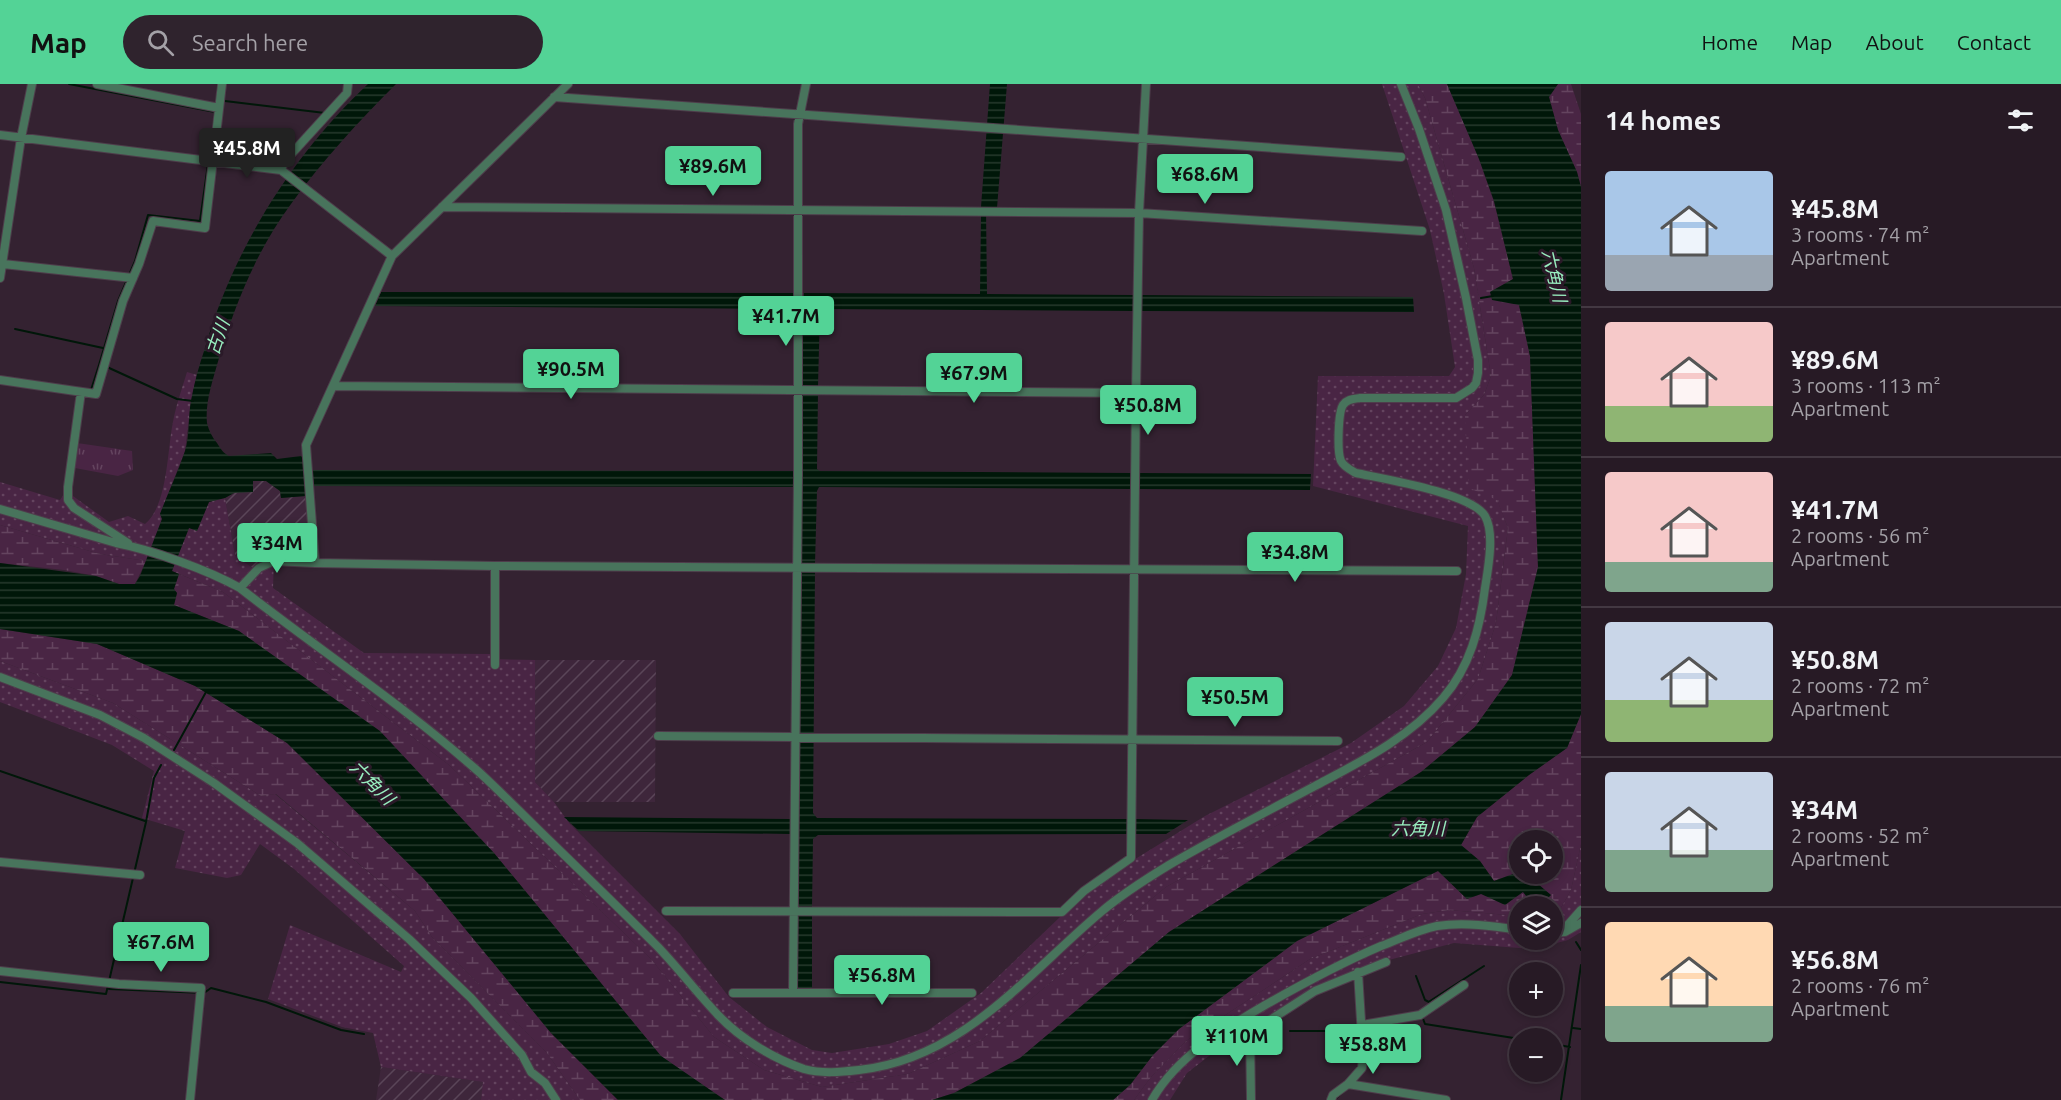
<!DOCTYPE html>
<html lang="en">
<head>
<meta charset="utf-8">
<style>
  :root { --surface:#271a25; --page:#2f232d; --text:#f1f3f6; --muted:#a4a1a7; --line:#433842; --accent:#53d396 }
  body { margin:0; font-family:Ubuntu,"Noto Sans JP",sans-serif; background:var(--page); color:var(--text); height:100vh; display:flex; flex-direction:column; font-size:22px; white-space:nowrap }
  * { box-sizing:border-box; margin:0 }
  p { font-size:20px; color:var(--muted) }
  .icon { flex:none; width:33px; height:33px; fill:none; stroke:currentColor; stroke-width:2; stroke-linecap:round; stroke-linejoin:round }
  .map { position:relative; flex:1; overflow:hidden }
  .panel { display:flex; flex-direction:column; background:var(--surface); width:480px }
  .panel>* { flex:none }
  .buttons { position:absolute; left:1509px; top:746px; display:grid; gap:12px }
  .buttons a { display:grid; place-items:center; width:54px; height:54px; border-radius:50%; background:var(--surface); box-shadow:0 3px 9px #0003,0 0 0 2px var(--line); font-size:30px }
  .price { position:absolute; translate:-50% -51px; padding:0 14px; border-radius:6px; background:var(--accent); color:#111; font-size:20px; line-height:39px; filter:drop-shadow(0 2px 3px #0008) }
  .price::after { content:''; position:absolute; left:50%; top:36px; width:18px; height:14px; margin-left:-9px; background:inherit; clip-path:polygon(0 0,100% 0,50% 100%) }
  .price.active { background:#222; color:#fff }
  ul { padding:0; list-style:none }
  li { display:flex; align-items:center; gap:18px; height:150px; padding:0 24px }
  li+li { border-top:2px solid var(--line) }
  li span { display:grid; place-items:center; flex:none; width:168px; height:120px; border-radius:6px; color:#555 }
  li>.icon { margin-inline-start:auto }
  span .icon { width:72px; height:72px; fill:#fffc; stroke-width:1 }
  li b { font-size:26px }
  h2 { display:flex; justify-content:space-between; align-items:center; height:72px; padding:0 24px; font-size:26px }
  header { display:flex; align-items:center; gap:36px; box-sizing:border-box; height:84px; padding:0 30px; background:var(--accent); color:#111 }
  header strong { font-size:28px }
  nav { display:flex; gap:33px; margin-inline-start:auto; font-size:21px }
  .search { width:420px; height:54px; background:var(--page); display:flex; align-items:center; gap:15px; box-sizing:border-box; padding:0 21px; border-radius:33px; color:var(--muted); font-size:22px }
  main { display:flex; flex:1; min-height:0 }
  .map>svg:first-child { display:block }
</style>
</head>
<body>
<header>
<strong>Map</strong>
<div class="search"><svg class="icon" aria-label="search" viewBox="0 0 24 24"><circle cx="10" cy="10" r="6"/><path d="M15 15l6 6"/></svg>Search here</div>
<nav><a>Home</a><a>Map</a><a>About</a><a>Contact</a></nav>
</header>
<main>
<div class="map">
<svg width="1581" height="1016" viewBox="0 0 1581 1016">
  <defs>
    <pattern id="industrial-furrows" width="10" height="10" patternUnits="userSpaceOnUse" patternTransform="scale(1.5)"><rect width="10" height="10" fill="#3e263b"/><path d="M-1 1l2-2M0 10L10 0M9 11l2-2" fill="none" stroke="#5a4558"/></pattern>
    <pattern id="grass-dots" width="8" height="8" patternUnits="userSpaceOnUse" patternTransform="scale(1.5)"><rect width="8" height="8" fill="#492544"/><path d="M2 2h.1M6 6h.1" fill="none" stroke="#64445f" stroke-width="1.8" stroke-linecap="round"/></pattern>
    <pattern id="wetland-marsh" width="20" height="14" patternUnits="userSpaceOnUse" patternTransform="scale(1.5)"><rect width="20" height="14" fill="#492544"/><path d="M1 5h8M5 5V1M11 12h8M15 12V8" fill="none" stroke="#64445f"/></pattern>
    <pattern id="park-tufts" width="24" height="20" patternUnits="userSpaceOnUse" patternTransform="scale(1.5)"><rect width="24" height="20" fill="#492544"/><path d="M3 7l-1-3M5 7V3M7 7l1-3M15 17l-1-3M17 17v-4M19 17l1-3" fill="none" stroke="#64445f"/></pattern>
    <pattern id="water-rules" width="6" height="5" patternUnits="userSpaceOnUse" patternTransform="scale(1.5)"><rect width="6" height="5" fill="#001709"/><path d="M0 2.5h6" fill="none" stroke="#26392d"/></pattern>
  </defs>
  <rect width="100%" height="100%" fill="#342231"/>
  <path fill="url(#industrial-furrows)" d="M261,396L266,397L280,407L281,414L306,412L312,477L274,474L254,485L235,471L225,414L253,397Z
    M535,576H656L655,718H554L535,698Z
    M381,983L484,998L481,1016H376Z"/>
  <path fill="url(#grass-dots)" d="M1382,0H1418L1425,14L1474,184L1491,292L1484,311L1465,331L1508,444L1496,539L1478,595L1427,658L1166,803L980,957L908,990L822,1003L764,986L714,953L651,875L449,681L223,508L172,487L189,444L197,447L209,418L225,414L235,471L254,485L274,474L273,504L364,569L491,570V575L535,576V698L554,718L570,740L680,850L729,913L767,943L812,966L832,969L889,960L927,947L981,909L1085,809L1132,777L1205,732L1351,659L1404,622L1438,582L1456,544L1466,490L1468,442L1313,402L1318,292H1449L1455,283L1444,210L1430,146Z
    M187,288L197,291L191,316L185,367L160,430L162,435L146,477L100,470L0,441V398L60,416L66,407L109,438L128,432L145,440C168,421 167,367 173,338C176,321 182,305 187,288Z
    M0,577L113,619L261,712L275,710L415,827L432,853L547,969L580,1016H481L483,998L381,983L373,949L342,943L268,915L290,841L401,888L404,882L294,785L260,760L241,791L227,794L175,784L185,747L142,734L154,687L112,661L0,618Z
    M1581,760V848L1568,856L1534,865L1454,859L1358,884L1240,948L1187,989L1170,1016H1134L1151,993L1186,957L1310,875L1422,830L1449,826L1519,832L1520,855H1552L1553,830L1558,829L1571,806Z"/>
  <path fill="url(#wetland-marsh)" fill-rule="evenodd" d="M1418,0H1447L1479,75L1494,118L1513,195L1490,208L1519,221L1530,272L1538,483L1512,591L1475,643L1421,688L1169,848L1020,974L954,1009L932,1016H725L718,1012L661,972L494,769L239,547L174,521L177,509L174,505L179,490L223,508L449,681L651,875L714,953L764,986L822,1003L908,990L980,957L1166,803L1427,658L1478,595L1496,539L1508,444L1497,416L1469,404L1465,331L1484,311L1491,292L1474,184L1425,14Z
    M1558,0H1571L1581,30V103L1577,88L1558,46L1549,13Z
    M0,441L100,470L146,477L135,500H119L96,492L64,486L0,479Z
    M0,545L97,560L195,602L287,659L424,795L551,949L618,1016H580L547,969L432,853L415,827L276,710L261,712L113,619L0,577Z
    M1581,630V760L1571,806L1558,829L1546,815L1551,811L1513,790L1494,797L1480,777L1461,761L1477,733L1529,691L1567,664ZM1520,756H1552V789H1520Z
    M1438,787L1467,815L1481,810L1523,808L1534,822H1520L1519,832L1449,826L1422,830L1310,875L1186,957L1151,993L1134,1016H1113L1130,1001L1153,971L1179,945L1297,857Z"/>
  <path fill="url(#park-tufts)" d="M77,359L132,367L133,386L118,392L75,384Z"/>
  <path fill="url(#water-rules)" d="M368,0H396C358,38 322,77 291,120C256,167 233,225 217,281C212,299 205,320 207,339C209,347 212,353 217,359C221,365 223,369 229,372L271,369L277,375L301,372L303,374L306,412L281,414L280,407L266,397H253V408L234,409L225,414L209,418L197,447L189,444L172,487L179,490L174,505L177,509L174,521L239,547L380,647L494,769L661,972L725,1016H618L551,949L424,795L287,659L195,602L97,560L0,545V479L96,492L119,500H135L140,492L162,435L160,430C168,409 178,388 185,367C190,351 188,333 191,317C194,299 199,282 205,264C233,166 293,70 368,0Z
    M990,0H1007L997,124H986L987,210L1134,211V218H1142V211L1413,213L1414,228L1142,227V220H1134V227L820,225L818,302H813L812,308L818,309L817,385L820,387L1132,389V396H1139V389L1311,390L1310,406L1139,405V399L1131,405L819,403L817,407L815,480H810L815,487L813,729L817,734L1127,735L1128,741H1135L1136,735L1188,736L1166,750H1136L1135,744H1128L1127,750L818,751L813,755L812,824L807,831H812V905L797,904L798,831H803L798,824V744H791L790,750L579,747L564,733L790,735L791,741H799L801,487L807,480H801L802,398H795L794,403L314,402L312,386L794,387L802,393L803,309L808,308V302H803V219H795V225L375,222L381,208L795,209L796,216H804V209L980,210L981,132H983V124L981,123Z
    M1447,0H1558L1549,13L1558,46L1577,88L1581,103V630L1567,664L1529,691L1477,733L1461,761L1480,777L1494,797L1513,790L1531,794L1551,811L1547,815L1552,822H1544L1542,819L1534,822L1523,808L1505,821L1481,810L1467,815L1438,787L1297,857L1179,945L1153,971L1130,1001L1113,1016H932L954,1009L1020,974L1169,848L1421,688L1475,643L1512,591L1538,483L1530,272L1519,221L1492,216L1490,208L1513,195L1494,117L1479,75Z"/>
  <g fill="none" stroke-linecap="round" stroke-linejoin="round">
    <path stroke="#001709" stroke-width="2" d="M69,0L215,28
      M225,17L325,29
      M216,21L218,0
      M209,75L215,27
      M1481,214L1493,212
      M15,245L103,264
      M101,281H99L118,217L135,177L148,131L200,137L208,80
      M107,283L177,315L193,317
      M91,306L99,281
      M174,666L206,608
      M0,687L145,737
      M1576,858L1581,866
      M1416,892L1425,916L1429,918
      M0,898L106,910L146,738L154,694L161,681
      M109,905L204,909L211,904L266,918L341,946L364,950
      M1432,921L1430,917L1484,882
      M1422,932L1425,940L1520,955
      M1573,944L1581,945
      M1290,947H1359
      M1366,954V975
      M1552,960L1570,963
      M1334,1016L1348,1004
      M1561,1016L1581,881"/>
    <g stroke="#4e3d4b" stroke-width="10">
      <path id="minor" d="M97,0L219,24
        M554,13L1401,73
        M0,51L281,86L392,172
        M281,86L284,78L347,9L348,0
        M442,123L1139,129L1422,147
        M3,180L133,194
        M0,194L21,54L32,0
        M0,296L96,310L123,217L139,180L153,137L205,144L222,0
        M334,302L1136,309
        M81,308L68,403V416L74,424L128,459
        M0,425L116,459C152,466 208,486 240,504C319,566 405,622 480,689C505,712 529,737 553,760C588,794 623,828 658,863C679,885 698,910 719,932C741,955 774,975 804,985C822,990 841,988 859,986C963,975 1027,890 1101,828C1122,810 1146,795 1169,781C1217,753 1266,728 1315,702C1360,678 1409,654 1443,614C1470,583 1480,544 1485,504C1488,485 1495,449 1485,432C1471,409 1384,395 1356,389C1351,386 1344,383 1341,377C1337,369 1338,329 1343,321C1347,315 1354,315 1360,314H1456L1472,304L1476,299L1478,289V276L1466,214L1446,126L1419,45L1401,0
        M315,479L306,361L392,172L568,0
        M240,504L259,484L274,477L315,479L495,482L1457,487
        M495,581V482
        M0,593L100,631L144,654L214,699L297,759L409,855L471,914L522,971L531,988L545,999L556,1016
        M658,652L1338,657
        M0,778L140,791
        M666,827L1062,828L1084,807L1131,774L1136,309L1139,129L1146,0
        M1566,843L1581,826
        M1552,849L1565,848L1581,839
        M0,887L119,900L201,904L190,1016
        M733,909H972
        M793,909L798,392V40L806,0
        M1362,941L1420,931L1464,901
        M1348,1000L1446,1016
        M1152,1016C1177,972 1224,945 1267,920C1304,899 1341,879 1381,862C1400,855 1417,846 1437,842C1464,838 1493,842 1520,846
        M1251,1016L1250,949L1315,907L1386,878
        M1331,1016L1333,1011L1348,1000L1362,984L1363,969L1358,888"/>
    </g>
    <use href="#minor" stroke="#48745c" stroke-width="8"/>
  </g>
  <g text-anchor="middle" stroke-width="6" stroke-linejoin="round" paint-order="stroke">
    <g font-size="18" font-style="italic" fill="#98eebf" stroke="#2a1928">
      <text transform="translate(1554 192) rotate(77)" y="6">六角川</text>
      <text transform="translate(218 253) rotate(-71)" y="6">古川</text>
      <text transform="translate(372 699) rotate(45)" y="6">六角川</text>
      <text x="1418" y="751">六角川</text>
    </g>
  </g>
</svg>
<div class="buttons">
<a><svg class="icon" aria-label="locate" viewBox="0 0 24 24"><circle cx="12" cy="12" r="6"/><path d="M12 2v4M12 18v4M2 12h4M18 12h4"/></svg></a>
<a><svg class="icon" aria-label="layers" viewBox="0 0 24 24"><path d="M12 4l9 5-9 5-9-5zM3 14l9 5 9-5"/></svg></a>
<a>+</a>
<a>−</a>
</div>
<b class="price active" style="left:247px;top:95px">¥45.8M</b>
<b class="price" style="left:713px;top:113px">¥89.6M</b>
<b class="price" style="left:1205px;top:121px">¥68.6M</b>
<b class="price" style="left:786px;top:263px">¥41.7M</b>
<b class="price" style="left:571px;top:316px">¥90.5M</b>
<b class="price" style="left:974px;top:320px">¥67.9M</b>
<b class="price" style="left:1148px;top:352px">¥50.8M</b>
<b class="price" style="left:277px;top:490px">¥34M</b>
<b class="price" style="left:1295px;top:499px">¥34.8M</b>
<b class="price" style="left:1235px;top:644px">¥50.5M</b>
<b class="price" style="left:161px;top:889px">¥67.6M</b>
<b class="price" style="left:882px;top:922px">¥56.8M</b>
<b class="price" style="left:1237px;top:983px">¥110M</b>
<b class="price" style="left:1373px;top:991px">¥58.8M</b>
</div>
<section class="panel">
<h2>14 homes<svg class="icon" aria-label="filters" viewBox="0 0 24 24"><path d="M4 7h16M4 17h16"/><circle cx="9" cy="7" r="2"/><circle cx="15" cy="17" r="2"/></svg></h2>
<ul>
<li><span style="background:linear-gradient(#a9c7e8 70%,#9aa5b1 0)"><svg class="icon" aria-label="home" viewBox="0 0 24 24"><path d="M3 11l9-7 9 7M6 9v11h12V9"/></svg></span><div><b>¥45.8M</b><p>3 rooms · 74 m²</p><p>Apartment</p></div></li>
<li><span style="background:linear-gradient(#f6c9c9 70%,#8fb573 0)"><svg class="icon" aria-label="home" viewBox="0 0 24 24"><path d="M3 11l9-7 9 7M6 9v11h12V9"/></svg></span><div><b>¥89.6M</b><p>3 rooms · 113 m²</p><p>Apartment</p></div></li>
<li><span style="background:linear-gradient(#f6c9c9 75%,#7fa58c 0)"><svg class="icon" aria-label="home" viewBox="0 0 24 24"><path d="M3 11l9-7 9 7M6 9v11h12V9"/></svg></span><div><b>¥41.7M</b><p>2 rooms · 56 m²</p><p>Apartment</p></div></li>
<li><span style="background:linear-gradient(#c9d6e8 65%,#8fb573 0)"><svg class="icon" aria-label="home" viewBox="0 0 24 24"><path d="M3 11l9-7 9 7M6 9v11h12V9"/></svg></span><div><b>¥50.8M</b><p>2 rooms · 72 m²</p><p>Apartment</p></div></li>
<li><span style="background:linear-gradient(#c9d6e8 65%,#7fa58c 0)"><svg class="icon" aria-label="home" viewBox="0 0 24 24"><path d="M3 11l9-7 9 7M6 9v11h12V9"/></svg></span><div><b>¥34M</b><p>2 rooms · 52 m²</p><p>Apartment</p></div></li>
<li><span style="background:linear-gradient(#ffd9b3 70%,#7fa58c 0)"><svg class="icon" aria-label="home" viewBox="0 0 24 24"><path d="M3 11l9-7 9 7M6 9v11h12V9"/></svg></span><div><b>¥56.8M</b><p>2 rooms · 76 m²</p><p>Apartment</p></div></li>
</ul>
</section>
</main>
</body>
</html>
